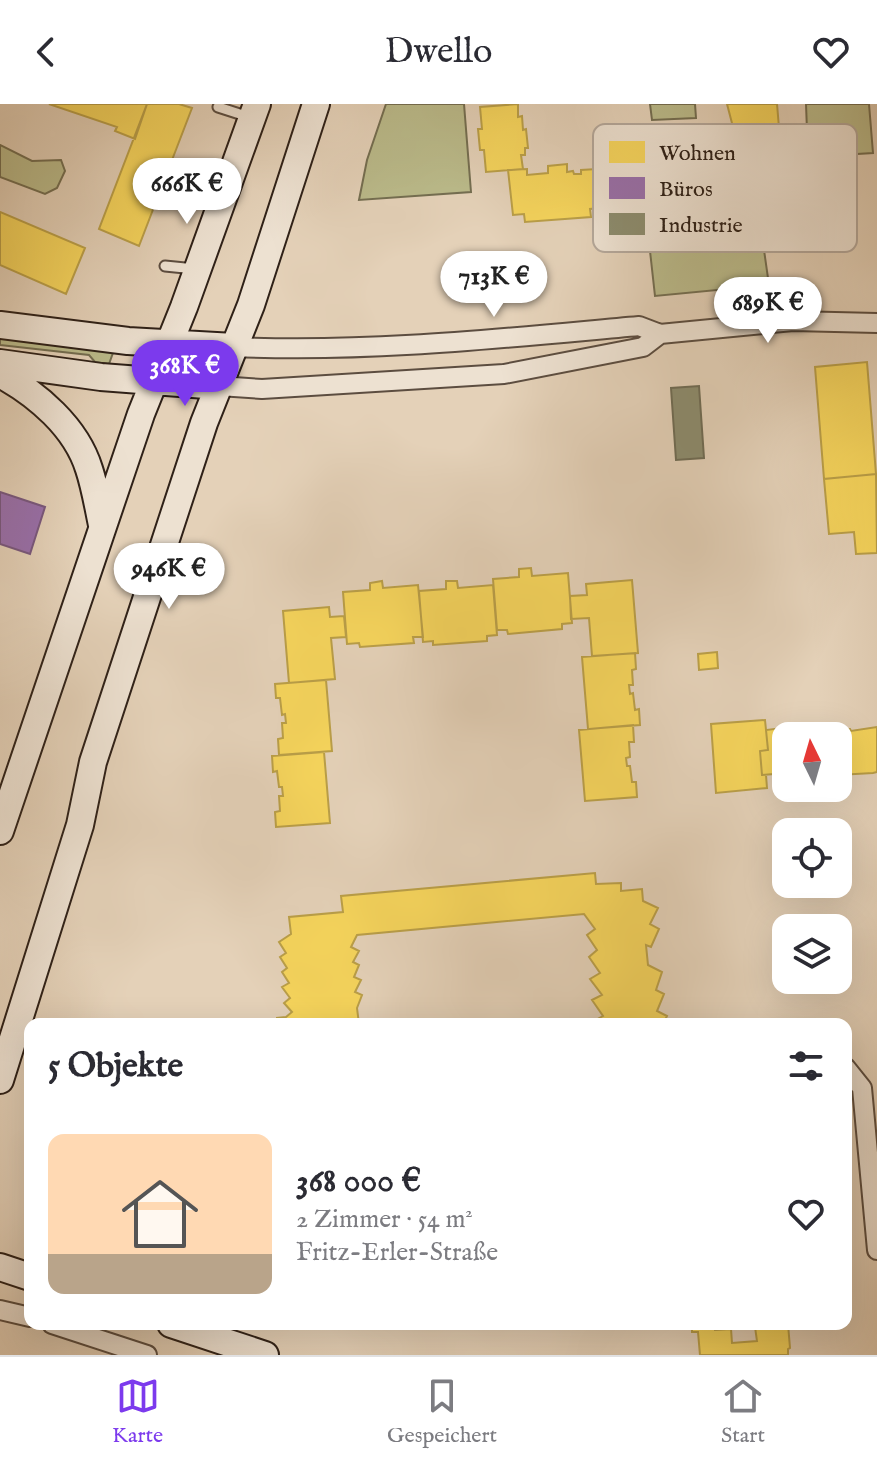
<!DOCTYPE html>
<html lang="de">
<head>
<meta charset="utf-8">
<style>
  :root { --surface:#fff; --page:#f2f2f3; --text:#2b2b33; --muted:#7c7c81; --line:#e1e1e2; --accent:#7c3aed }
  body { margin:0; font-family:"IM FELL English",serif; background:var(--page); color:var(--text); height:100vh; display:flex; flex-direction:column; font-size:30px; white-space:nowrap }
  * { box-sizing:border-box; margin:0 }
  p { font-size:26px; color:var(--muted) }
  .icon { flex:none; width:44px; height:44px; fill:none; stroke:currentColor; stroke-width:2; stroke-linecap:round; stroke-linejoin:round }
  .map { position:relative; flex:1; overflow:hidden }
  .side { position:absolute; left:24px; top:914px; width:828px; height:312px; display:flex; flex-direction:column; background:var(--surface); border-radius:16px; box-shadow:0 8px 32px #0002 }
  .side>* { flex:none }
  .needle { width:52px; rotate:355deg }
  .controls { position:absolute; left:772px; top:618px; display:grid; gap:16px }
  .controls a { display:grid; place-items:center; width:80px; height:80px; border-radius:16px; background:var(--surface); box-shadow:0 8px 32px #0002; font-size:40px }
  .price { position:absolute; translate:-50% -68px; padding:0 18px; border-radius:28px; background:#fff; color:#222; font-size:26px; line-height:52px; filter:drop-shadow(0 2px 4px #0008) }
  .price::after { content:''; position:absolute; left:50%; top:48px; width:24px; height:18px; margin-left:-12px; background:inherit; clip-path:polygon(0 0,100% 0,50% 100%) }
  .price.active { background:var(--accent); color:#fff }
  ul { padding:0; list-style:none }
  li { display:flex; align-items:center; gap:24px; height:200px; padding:0 24px }
  li+li { border-top:2px solid var(--line) }
  li span { display:grid; place-items:center; flex:none; width:224px; height:160px; border-radius:16px; color:#555 }
  li>.icon { margin-inline-start:auto }
  span .icon { width:96px; height:96px; fill:#fffc; stroke-width:1 }
  li b { font-size:34px }
  h2 { display:flex; justify-content:space-between; align-items:center; height:96px; padding:0 24px; font-size:34px }
  header { display:flex; justify-content:space-between; align-items:center; height:104px; padding:0 24px; background:var(--surface); font-size:36px; font-weight:600 }
  .tab-bar { display:flex; justify-content:space-around; align-items:center; height:112px; border-top:2px solid var(--line); background:var(--surface); font-size:22px; color:var(--muted) }
  .tab-bar a { display:grid; justify-items:center; gap:4px }
  .tab-bar .active { color:var(--accent) }
  .map>svg:first-child { display:block }
</style>
</head>
<body>
<header><svg class="icon" aria-label="back" viewBox="0 0 24 24"><path d="M15 5l-7 7 7 7"/></svg>Dwello<svg class="icon" aria-label="heart" viewBox="0 0 24 24"><path d="M12 20l-8-8c-3-5 5-10 8-4 3-6 11-1 8 4z"/></svg></header>
<div class="map">
<svg width="877" height="1251" viewBox="0 0 877 1251">
  <rect width="100%" height="100%" fill="#e4d1b8"/>
  <filter id="stains"><feTurbulence type="fractalNoise" baseFrequency=".0025" numOctaves="4"/><feColorMatrix values="0 0 0 0 .2 0 0 0 0 .09 0 0 0 0 .02 0 0 0 .5 -.17"/></filter>
  <radialGradient id="worn" r=".72"><stop offset=".6" stop-color="#630" stop-opacity="0"/><stop offset="1" stop-color="#630" stop-opacity=".3"/></radialGradient>
  <path fill="#baba8a" stroke="#746e51" stroke-width="2" d="M386,0H464L471,88L359,96L367,56Z
    M650,0H695L696,14L652,16Z
    M806,0H869L873,49L808,53Z
    M0,41L32,57L61,56L65,67L57,84L45,90L0,73Z
    M761,125L769,181L655,192L649,138Z
    M0,234L114,246L109,260L95,258L89,251L0,241Z"/>
  <path fill="#f6d55c" stroke="#ba9f48" stroke-width="2" d="M49,0H147L135,35L115,27L117,23Z
    M147,0H179L192,4L139,142L99,125Z
    M518,0V13L522,12L523,26L526,25L528,44H525V51H521L523,65L486,68L484,46H480L478,25H482L480,3Z
    M727,0H777L783,71H774L775,83L729,89L728,69H735L733,47L726,48L724,30L731,29L730,23H733Z
    M567,60V68L573,67L574,70H581V66L597,65L601,104L590,105L591,113L525,118L524,110L513,111L508,66L527,65V71L548,69V62Z
    M0,108L85,144L66,190L0,161Z
    M867,258L876,370L824,375L815,263Z
    M876,370L877,449L856,450L854,428L829,430L824,375Z
    M531,464L532,472L568,469L572,519L562,520V525L508,530L507,526H497L493,475L519,473V465Z
    M632,476L638,549L592,552L589,514L571,515L570,492L587,491L586,480Z
    M382,477L383,484L418,481L423,533H413L414,539L360,543L359,539L347,540L343,488L370,486V479Z
    M446,477H457L458,484L493,481L497,531L487,532V537L433,541V537L423,538L419,487L446,485Z
    M329,503L330,513L344,512L346,533L331,534L335,575L289,579L283,507Z
    M717,548L718,564L699,566L698,550Z
    M635,549L636,565L632,566L633,581H629L630,590L633,589L635,606L639,605L640,621L588,625L582,553Z
    M326,576L332,647L279,651L278,635L283,634L282,619H286L285,610L282,611L280,594H276L275,580Z
    M765,616L768,646L760,647L762,671H766L767,684L716,689L711,620Z
    M813,620L814,632H786V669L762,671L760,647L768,646L766,626Z
    M633,621L634,638H629L630,653L626,654L627,662H630L632,678H636L637,693L585,697L579,626Z
    M877,623V668L873,669L838,671V632H814V628L850,625L851,627Z
    M324,648L330,719L276,723L275,708L280,707L279,692H283L282,683H279L277,667L273,668L272,652Z
    M595,769L596,780L621,779V787L642,785L643,797L658,804L650,820L659,825L651,843L646,841L648,861L662,868L656,886L664,890L657,907L667,912L663,920H596L594,917L603,912L592,896L602,891L590,875L600,869L589,853L597,846L587,831L595,825L584,810L357,831L351,843L359,847L353,858L359,861L354,873L361,876L355,888L362,891L357,904L359,920H277V914L286,913L292,908L284,899L290,894L282,883L289,879L282,868L287,864L280,853L286,849L279,838L291,830L289,813L343,808L341,792Z
    M692,1220H714L715,1226L731,1225L732,1239L757,1237L755,1223L788,1220L790,1244L788,1245V1251H700L698,1228H692Z"/>
  <path fill="#9970ab" stroke="#79587f" stroke-width="2" d="M0,388L45,403L30,450L0,440Z"/>
  <path fill="#8c8c6e" stroke="#706c54" stroke-width="2" d="M699,282L704,354L676,356L671,284Z"/>
  <g fill="none" stroke-linecap="round" stroke-linejoin="round">
    <g stroke="#5c4d40" stroke-width="13">
      <path id="lane" d="M218,3L249,13
        M165,162L195,165"/>
    </g>
    <g stroke="#5c4d40" stroke-width="22">
      <path id="street" d="M234,243C370,249 504,234 639,222L660,230L793,217L877,219
        M219,282L262,285L504,270L643,243L660,230
        M846,964L862,984L877,1146
        M0,1206L30,1213
        M52,1220L147,1251"/>
    </g>
    <g stroke="#2f2118" stroke-width="30">
      <path id="secondary" d="M0,221L128,237L234,243
        M0,259L101,273L219,282
        M0,270C37,290 76,323 89,365C95,383 98,402 102,421
        M0,727L141,310L184,203L257,0
        M0,976L80,721L93,658L204,319L251,201L316,0
        M0,1163L30,1173
        M171,1220L265,1251"/>
    </g>
    <use href="#lane" stroke="#ede1d1" stroke-width="9"/>
    <use href="#street" stroke="#ede1d1" stroke-width="18"/>
    <use href="#secondary" stroke="#ede1d1" stroke-width="26"/>
  </g>
  <rect x="593" y="20" width="264" height="128" rx="12" fill="#ede1d1" stroke="#b4a79a" stroke-width="2"/>
  <rect x="609" y="37" width="36" height="22" fill="#f6d55c"/>
  <rect x="609" y="73" width="36" height="22" fill="#9970ab"/>
  <rect x="609" y="109" width="36" height="22" fill="#8c8c6e"/>
  <g font-size="22" fill="#2f2118">
    <text x="659" y="56">Wohnen</text>
    <text x="659" y="92">Büros</text>
    <text x="659" y="128">Industrie</text>
  </g>
  <rect width="100%" height="100%" filter="url(#stains)"/>
  <rect width="100%" height="100%" fill="url(#worn)"/>
</svg>
<div class="controls">
<a><svg class="needle" viewBox="-14 -14 28 28"><path d="M0-13l5 13h-10z" fill="#e53935"/><path d="M0 13l5-13h-10z" fill="#7c7c81"/></svg></a>
<a><svg class="icon" aria-label="locate" viewBox="0 0 24 24"><circle cx="12" cy="12" r="6"/><path d="M12 2v4M12 18v4M2 12h4M18 12h4"/></svg></a>
<a><svg class="icon" aria-label="layers" viewBox="0 0 24 24"><path d="M12 4l9 5-9 5-9-5zM3 14l9 5 9-5"/></svg></a>
</div>
<b class="price" style="left:187px;top:122px">666K €</b>
<b class="price" style="left:494px;top:215px">713K €</b>
<b class="price" style="left:768px;top:241px">689K €</b>
<b class="price active" style="left:185px;top:304px">368K €</b>
<b class="price" style="left:169px;top:507px">946K €</b>
<section class="side">
<h2>5 Objekte<svg class="icon" aria-label="filters" viewBox="0 0 24 24"><path d="M4 7h16M4 17h16"/><circle cx="9" cy="7" r="2"/><circle cx="15" cy="17" r="2"/></svg></h2>
<ul>
<li><span style="background:linear-gradient(#ffd9b3 75%,#b9a48a 0)"><svg class="icon" aria-label="home" viewBox="0 0 24 24"><path d="M3 11l9-7 9 7M6 9v11h12V9"/></svg></span><div><b>368 000 €</b><p>2 Zimmer · 54 m²</p><p>Fritz-Erler-Straße</p></div><svg class="icon" aria-label="heart" viewBox="0 0 24 24"><path d="M12 20l-8-8c-3-5 5-10 8-4 3-6 11-1 8 4z"/></svg></li>
</ul>
</section>
</div>
<nav class="tab-bar">
<a class="active"><svg class="icon" aria-label="map" viewBox="0 0 24 24"><path d="M3 6l6-2 6 2 6-2v14l-6 2-6-2-6 2zM9 4v14M15 6v14"/></svg>Karte</a>
<a><svg class="icon" aria-label="saved" viewBox="0 0 24 24"><path d="M7 4h10v16l-5-4-5 4z"/></svg>Gespeichert</a>
<a><svg class="icon" aria-label="home" viewBox="0 0 24 24"><path d="M3 11l9-7 9 7M6 9v11h12V9"/></svg>Start</a>
</nav>
</body>
</html>
